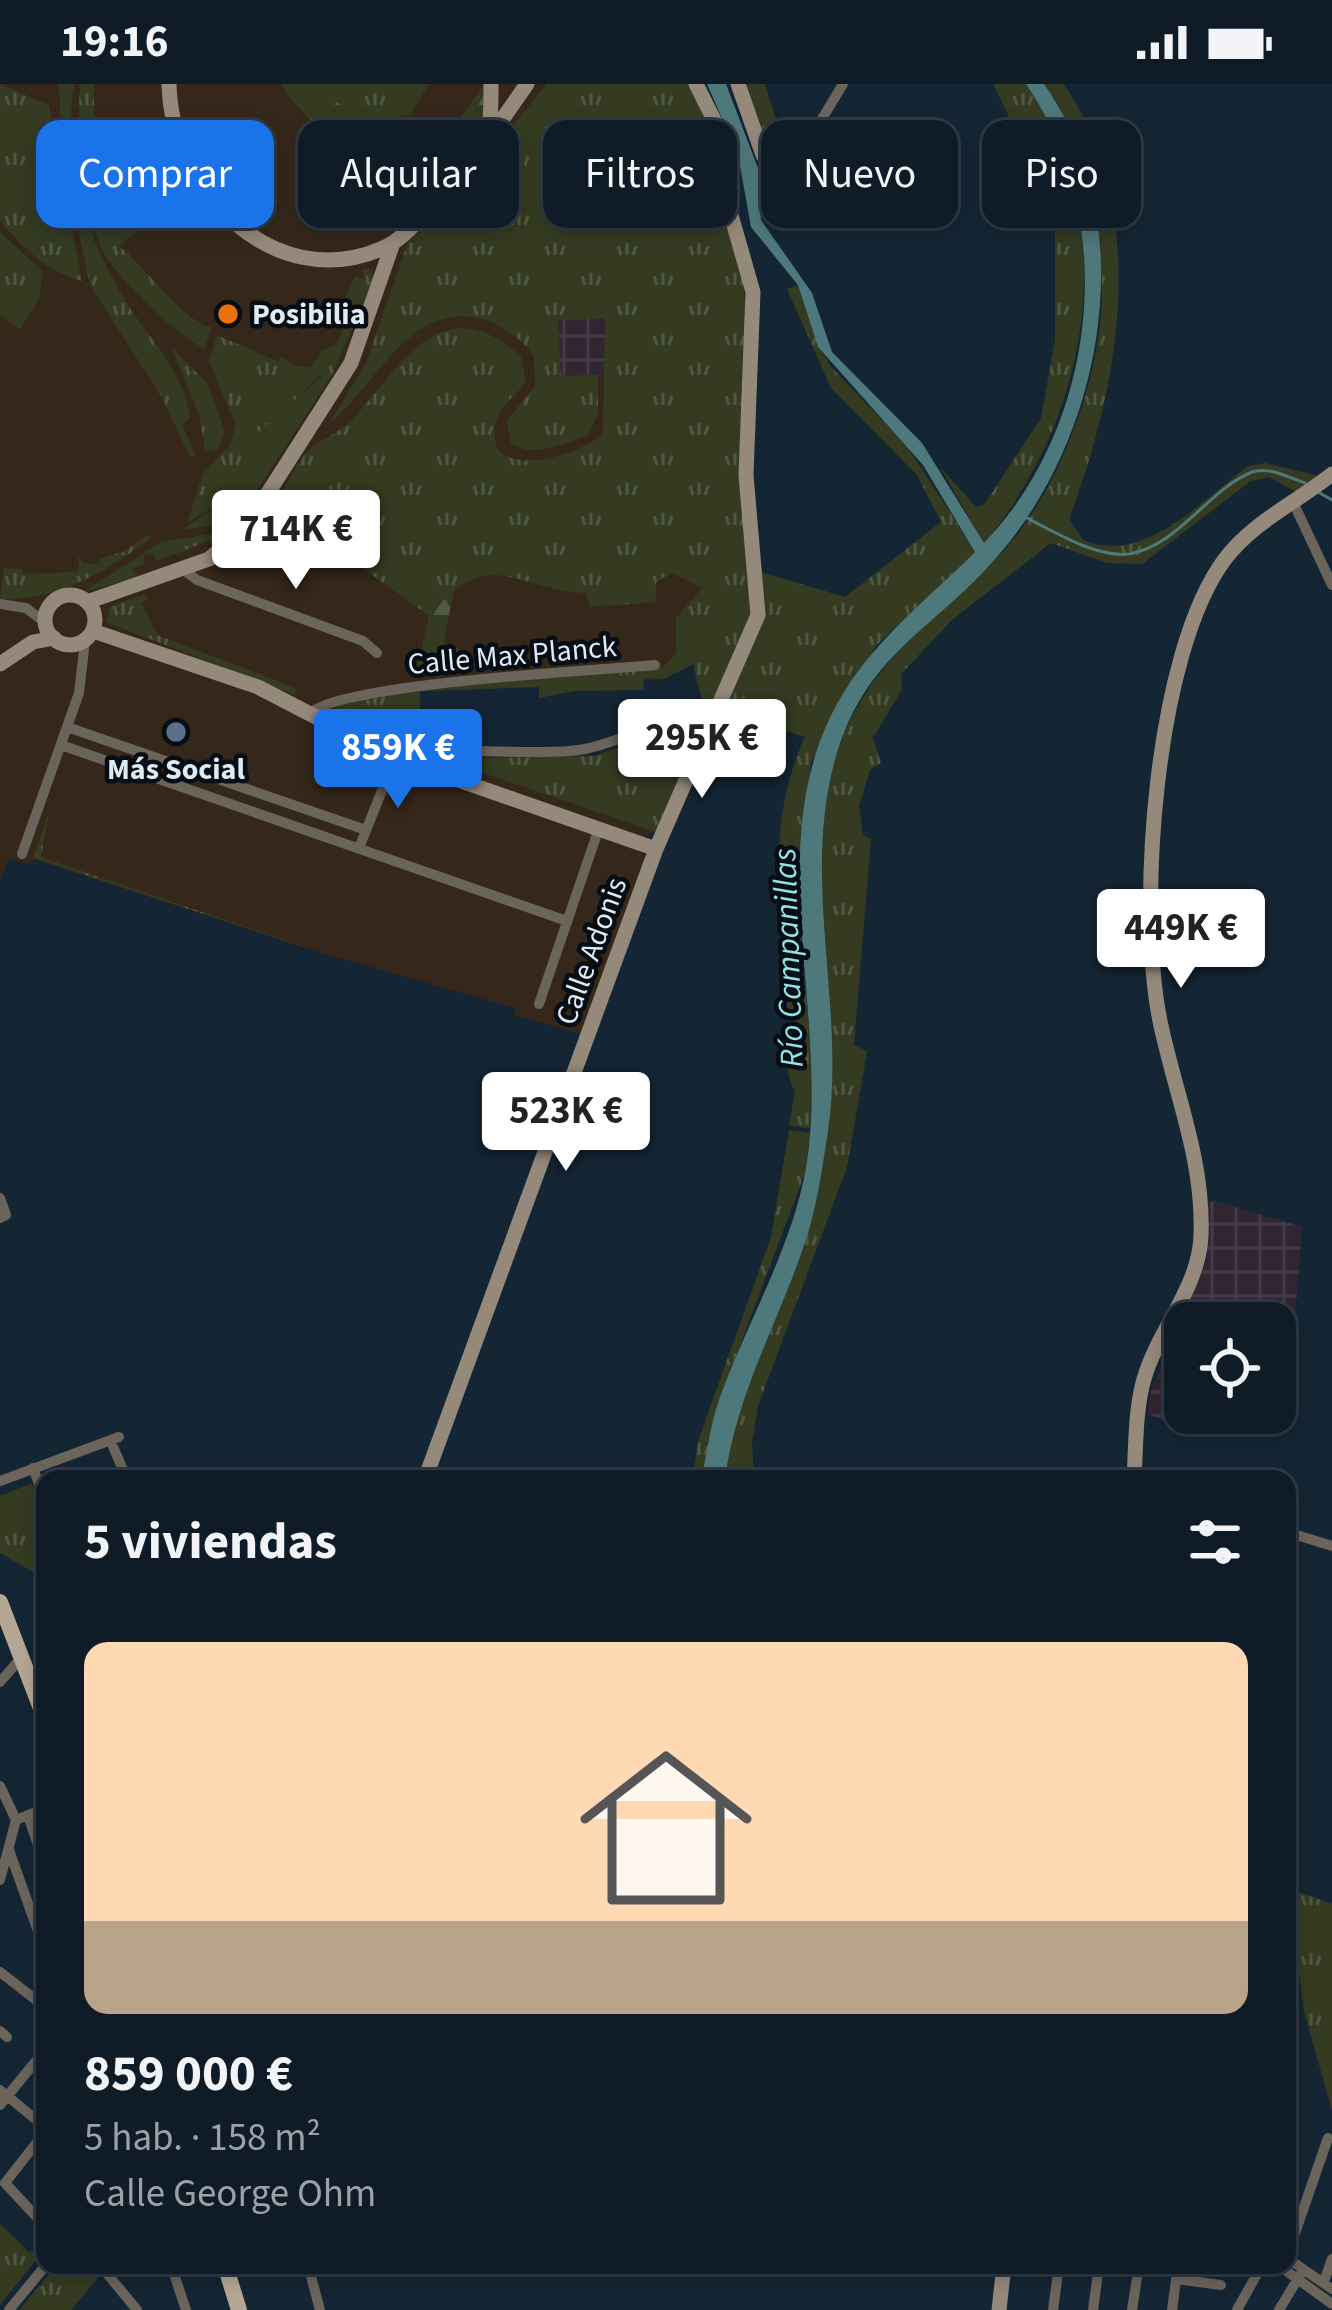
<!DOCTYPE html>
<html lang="es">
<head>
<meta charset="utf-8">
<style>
  :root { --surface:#0f1c27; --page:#18252f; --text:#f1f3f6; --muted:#9ba1a7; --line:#2f3a44; --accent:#1a73e8 }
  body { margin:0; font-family:"Source Sans 3",sans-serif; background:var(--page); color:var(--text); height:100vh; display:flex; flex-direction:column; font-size:45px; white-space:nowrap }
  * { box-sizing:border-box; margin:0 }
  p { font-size:39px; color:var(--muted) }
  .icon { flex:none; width:66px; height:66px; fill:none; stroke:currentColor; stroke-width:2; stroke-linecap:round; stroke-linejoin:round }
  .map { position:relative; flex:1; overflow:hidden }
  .panel { position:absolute; left:36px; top:1386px; width:1260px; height:804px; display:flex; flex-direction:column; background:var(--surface); border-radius:24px; box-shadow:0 6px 18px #0003,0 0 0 3px var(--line) }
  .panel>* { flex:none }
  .guide { position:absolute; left:36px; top:36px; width:1260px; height:108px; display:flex; gap:24px }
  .controls { position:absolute; left:1164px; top:1218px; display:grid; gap:24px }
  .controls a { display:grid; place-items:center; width:132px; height:132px; border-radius:24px; background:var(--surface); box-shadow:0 6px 18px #0003,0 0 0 3px var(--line); font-size:60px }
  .price { position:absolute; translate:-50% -102px; padding:0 27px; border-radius:12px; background:#fff; color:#222; font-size:39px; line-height:78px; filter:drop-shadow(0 3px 6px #0008) }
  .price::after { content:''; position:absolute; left:50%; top:72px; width:36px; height:27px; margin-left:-18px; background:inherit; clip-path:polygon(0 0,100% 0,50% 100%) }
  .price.on { background:var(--accent); color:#fff }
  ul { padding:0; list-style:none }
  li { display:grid; align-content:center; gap:24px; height:636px; padding:0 48px }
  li+li { border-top:3px solid var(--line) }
  li span { display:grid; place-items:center; height:372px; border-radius:24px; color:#555 }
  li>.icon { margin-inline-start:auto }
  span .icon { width:216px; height:216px; fill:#fffc; stroke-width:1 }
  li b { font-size:51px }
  h2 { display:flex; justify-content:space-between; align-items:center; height:144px; padding:0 48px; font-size:51px }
  .pill { padding:0 42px; border-radius:24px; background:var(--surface); box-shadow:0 6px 18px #0003,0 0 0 3px var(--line); font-size:42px; line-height:108px }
  .pill.on { background:var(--accent); color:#fff }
  .status { display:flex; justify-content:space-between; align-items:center; height:84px; padding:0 60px; background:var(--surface); direction:ltr }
  .status svg { height:33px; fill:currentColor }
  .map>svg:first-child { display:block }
</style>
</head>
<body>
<div class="status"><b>19:16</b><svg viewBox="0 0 49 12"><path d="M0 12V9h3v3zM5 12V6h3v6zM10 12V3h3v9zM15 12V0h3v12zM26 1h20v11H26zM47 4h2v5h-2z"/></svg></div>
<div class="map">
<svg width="1332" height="2226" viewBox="0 0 1332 2226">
  <defs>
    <pattern id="industrial-grid" width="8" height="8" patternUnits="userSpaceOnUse" patternTransform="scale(3)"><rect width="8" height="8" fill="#322532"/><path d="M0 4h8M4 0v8" fill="none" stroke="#463a46"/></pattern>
    <pattern id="grass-tufts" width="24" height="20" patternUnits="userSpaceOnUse" patternTransform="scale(3)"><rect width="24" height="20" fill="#343b21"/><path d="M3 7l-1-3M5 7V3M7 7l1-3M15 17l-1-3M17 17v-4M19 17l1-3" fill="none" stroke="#515842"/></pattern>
    <pattern id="forest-firs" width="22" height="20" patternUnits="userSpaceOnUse" patternTransform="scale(3)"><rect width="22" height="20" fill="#343b21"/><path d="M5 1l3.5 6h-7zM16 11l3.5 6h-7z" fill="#515842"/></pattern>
  </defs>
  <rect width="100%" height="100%" fill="#142534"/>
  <path fill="#35271a" d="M0,0H692L744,194L693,579L664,595L420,608L419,671L440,680L446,671L594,672L631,657L687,652L656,748L642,753L638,764L646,774L584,951L514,931L515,924L328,871L34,775L31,780L9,775L0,798Z"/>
  <path fill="url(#industrial-grid)" d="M605,234L608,290L561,292L558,236Z
    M1215,1117L1302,1143L1293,1259L1275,1257V1239H1185V1275L1163,1336L1148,1330L1151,1306L1207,1177V1119Z"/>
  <path fill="url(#grass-tufts)" d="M0,0L49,21L82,197C49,190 22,162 0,137Z
    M59,0H74C62,75 87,158 128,221C151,257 184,288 190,333L182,341L196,371L190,373L161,312L90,201L62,72Z
    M81,0H94V91L114,95L99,107L118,142H128L175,115L119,162C152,189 176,231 211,244L204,264C177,252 117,194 103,167C88,140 74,30 81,0Z
    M309,0H429L410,31L374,37L371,50L351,43Z
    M547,0H692L717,50L715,101L704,103L696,94L708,92L703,70L679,75L682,97L730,145L744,194L755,529L707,637L693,580L664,595L644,594L643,606L574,607L539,614V603L420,607V661L404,664L402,657L330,622L420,605L663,583L676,569V534L702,504L672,489L656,498V518L589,523L587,509C513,506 491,459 429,532L270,417L278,415C287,400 296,379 308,367C321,354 339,350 353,335C402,281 442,201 521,273L526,298C517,311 501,321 497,336C477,401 580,374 603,349L605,234L558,237L561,292L598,291V330L587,352C563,359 533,375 511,359L507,337L535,302L534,273C524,256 502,241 482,235C409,216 376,303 329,340L367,277L408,158L481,96L506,50Z
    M745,0H765L790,80L773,72Z
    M993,0H1026C1124,144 1090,331 984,460L940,383L976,423L984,421L1041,334L1055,256V128Z
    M1044,0H1064C1150,130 1121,297 1069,435L1083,456C1144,482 1202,416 1248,382L1265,379L1320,392L1296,408L1269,393L1251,397L1142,480L1107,479L1051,459L953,535L901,590L902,605L873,654L881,679L870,686L859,722L863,751L871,755L854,961L867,968L847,1083L758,1322L752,1359L754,1395H725C737,1305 783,1231 809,1146C818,1115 823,1079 828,1047C831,1024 828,998 828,975C827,876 808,773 835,676C860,588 928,539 991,480C1061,414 1115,266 1099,171C1091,121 1072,71 1059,21Z
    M483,2L487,5L466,43L465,61L459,70L421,74L390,49L387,38L410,36L442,60Z
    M0,148L43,188L39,216L20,245L0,231Z
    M361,185H371L374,195L331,293L319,292L288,323L228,414L187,439L203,390L229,362L236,341L209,277L217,251L279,278L282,273L294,282L311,283L323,266L336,261L348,235L339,228L355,192L367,196Z
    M798,201L818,263L833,285L906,361L976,468L876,562L811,678L801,762L802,873L813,979L810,1044L789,1042L795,1007C782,985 791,970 789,945C782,849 762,743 805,653L725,627L762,539L761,488L845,513L941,438L917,391L831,304L787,205Z
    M171,263L207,299L225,348L217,366L205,367L199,330Z
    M230,447L213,462L209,457L157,477L154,469L143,472L145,480L133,484L137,494L83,508L161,458Z
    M147,451L152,454C102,489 61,516 0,515L4,484L22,485L23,490L78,488L79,472L83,479L99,480L100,474L123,468Z
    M145,510L147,516L141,519L157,551L296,604L295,611L106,538L110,523Z
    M672,648L687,652L693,662L656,748L443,675L594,672Z
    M50,725L41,773L328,871L33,774Z
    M789,1046L810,1049L805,1089L718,1320L704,1395H693L698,1357L771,1153Z
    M32,1399L45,1433V1495L0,1469V1412Z
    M1293,1806L1332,1820V2027L1304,1927L1297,1872L1287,1865V1817Z
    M0,2140L28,2167L45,2165L0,2221Z
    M57,2181H89L101,2190L71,2226H19Z"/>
  <path fill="url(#forest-firs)" d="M280,0H309L341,21L350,43L371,50C379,99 388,95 416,124L372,147L361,138L359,62C321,55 302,29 280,0Z
    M487,5C482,44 479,75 448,103L428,99L419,116L402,113L379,74L377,43L387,38L408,67L441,76L465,61L466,43Z
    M454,505L442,567L458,563L459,569L428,594L417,584L429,532Z"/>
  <path fill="#343b21" d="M326,289L331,293L236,438L182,446L228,414L256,350Z"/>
  <path fill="#4e797c" d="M707,0H726L758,84L761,136L812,209L832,268L922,359L984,459C1098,340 1120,137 1026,0H1044C1143,139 1104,351 997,473C933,547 865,569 835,676C801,798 846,924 828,1047C823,1080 818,1115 809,1146C783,1231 737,1305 725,1395H704L703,1387C708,1364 711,1338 719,1316C746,1240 792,1164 806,1084C832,928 755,752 844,608C878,553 930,513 975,468L923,381L818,263L798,201L751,143L738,71Z"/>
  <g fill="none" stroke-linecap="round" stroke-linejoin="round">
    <path stroke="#4e797c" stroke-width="3" d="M1318,408L1332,416
      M1025,433C1053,447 1096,474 1129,470C1178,462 1208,406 1252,388C1269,382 1289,394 1305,399"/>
    <path stroke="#6b645b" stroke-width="10" d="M789,90L843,0
      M1293,418L1332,501
      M184,486L197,496L363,557L377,569
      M0,520L26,524L42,536
      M309,631C327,600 604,586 655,581
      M67,643L366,746
      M61,661L567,837
      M404,677L407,669L429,666C476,666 524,670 570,667C618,664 657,626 705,651
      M359,764L395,674
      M22,770L79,609L85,557
      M539,920L599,744
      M0,1114L6,1131L0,1134
      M111,1358L127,1395
      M33,1384L45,1416
      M0,1397L119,1353
      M1287,1448L1332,1462
      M0,1598L22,1573
      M0,1702L16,1736L45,1724
      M28,1732L45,1781
      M9,1766L45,1867
      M0,1796L16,1736
      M0,1888L45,1923
      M0,1947L7,1953
      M0,2006L45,2043
      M0,2021L45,1966
      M45,2048L5,2099L45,2142
      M1287,2172L1328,2054
      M1287,2174L1332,2205
      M100,2181L137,2226
      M171,2181L186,2226
      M308,2181L320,2226
      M1278,2181L1332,2220
      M1176,2195L1221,2201
      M1324,2197L1332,2175
      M9,2226L46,2181
      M1053,2226L1059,2181
      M1093,2226L1099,2181
      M1132,2226L1139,2181
      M1172,2226L1178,2181
      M1237,2226L1262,2181
      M1279,2226L1302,2188"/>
    <path stroke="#95897b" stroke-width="15" d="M169,0C171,104 272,211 381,165C405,155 418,135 436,117C445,108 458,104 466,95C492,66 491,36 491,0
      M738,0L763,71L775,87L789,90
      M492,50L527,0
      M45 536a25 25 0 1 1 50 0a25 25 0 1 1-50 0Z
      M87,518L209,475L247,442L351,279L393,159
      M96,548L258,603L395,674L656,765
      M0,580L33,558L54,554
      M425,1395L656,765L758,531L746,391L753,208L719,89L722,52L696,0
      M1134,1395C1136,1363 1135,1326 1144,1295C1158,1246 1199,1204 1201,1152C1204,1075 1175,1010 1160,937C1137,824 1155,568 1225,475C1253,438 1297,418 1332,390
      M999,2226L1004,2181"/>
    <path stroke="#b4a694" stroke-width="16" d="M0,1518L45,1635
      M225,2181L239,2226"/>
  </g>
  <circle fill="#e8710a" stroke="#060d14" stroke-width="4.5" cx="228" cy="230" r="12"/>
  <circle fill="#5c6f8a" stroke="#060d14" stroke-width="4.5" cx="176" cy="648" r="12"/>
  <g text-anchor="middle" stroke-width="9" stroke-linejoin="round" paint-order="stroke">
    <g font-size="30" font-weight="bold" fill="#dfeaf4" stroke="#060d14" text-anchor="start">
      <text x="252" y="240">Posibilia</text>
      <text x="176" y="695" text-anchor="middle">Más Social</text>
    </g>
    <g font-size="30" fill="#dfeaf4" stroke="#060d14">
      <text transform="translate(512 571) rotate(-5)" y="10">Calle Max Planck</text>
      <text transform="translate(591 867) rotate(-70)" y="10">Calle Adonis</text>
    </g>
    <g font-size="33" font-style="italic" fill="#93e2e7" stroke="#060d14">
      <text transform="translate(787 874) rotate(-92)" y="12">Río Campanillas</text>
    </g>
  </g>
</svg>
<div class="controls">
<a><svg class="icon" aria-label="locate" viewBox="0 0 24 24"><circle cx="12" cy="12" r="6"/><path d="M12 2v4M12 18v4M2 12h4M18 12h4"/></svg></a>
</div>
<b class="price" style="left:296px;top:508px">714K €</b>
<b class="price" style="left:702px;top:717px">295K €</b>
<b class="price on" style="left:398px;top:727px">859K €</b>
<b class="price" style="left:1181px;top:907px">449K €</b>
<b class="price" style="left:566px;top:1090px">523K €</b>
<div class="guide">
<a class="pill on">Comprar</a>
<a class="pill">Alquilar</a>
<a class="pill">Filtros</a>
<a class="pill">Nuevo</a>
<a class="pill">Piso</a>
</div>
<section class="panel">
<h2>5 viviendas<svg class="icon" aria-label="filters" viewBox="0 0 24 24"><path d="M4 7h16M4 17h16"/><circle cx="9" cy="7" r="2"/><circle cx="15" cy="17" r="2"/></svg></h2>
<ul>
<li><span style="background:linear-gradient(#ffd9b3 75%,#b9a48a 0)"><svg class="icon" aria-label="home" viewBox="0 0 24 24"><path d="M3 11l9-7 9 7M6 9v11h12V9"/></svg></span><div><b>859 000 €</b><p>5 hab. · 158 m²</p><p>Calle George Ohm</p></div></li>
</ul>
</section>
</div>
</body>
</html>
